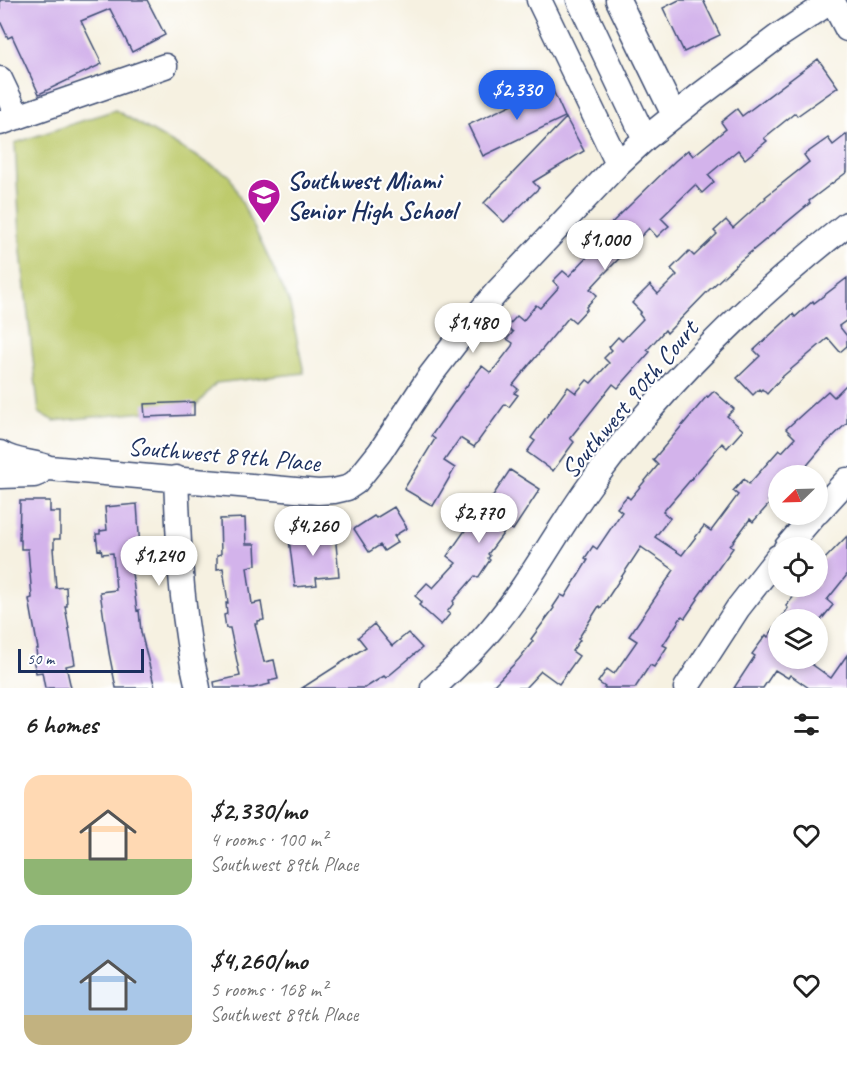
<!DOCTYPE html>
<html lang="en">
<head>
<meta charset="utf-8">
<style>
  :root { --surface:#fff; --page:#f2f2f2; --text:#222; --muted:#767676; --accent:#2563eb }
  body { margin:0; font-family:Caveat,sans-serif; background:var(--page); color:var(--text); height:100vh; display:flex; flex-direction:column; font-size:22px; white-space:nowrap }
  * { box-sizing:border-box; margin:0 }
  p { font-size:20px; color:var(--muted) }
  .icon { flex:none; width:33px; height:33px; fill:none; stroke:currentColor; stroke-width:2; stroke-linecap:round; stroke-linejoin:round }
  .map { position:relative; height:688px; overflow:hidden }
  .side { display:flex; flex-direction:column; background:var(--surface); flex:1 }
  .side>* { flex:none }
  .needle { width:39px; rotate:247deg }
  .tools { position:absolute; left:768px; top:465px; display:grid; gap:12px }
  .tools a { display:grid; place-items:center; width:60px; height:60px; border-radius:50%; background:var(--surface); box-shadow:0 3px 9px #0003; font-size:30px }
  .scale { position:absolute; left:18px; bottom:15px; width:126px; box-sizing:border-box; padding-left:6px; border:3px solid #1b2f5e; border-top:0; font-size:16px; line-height:21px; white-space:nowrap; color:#1b2f5e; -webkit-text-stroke:4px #fff; paint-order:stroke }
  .price { position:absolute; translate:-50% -51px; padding:0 14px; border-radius:21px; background:#fff; color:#222; font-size:20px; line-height:39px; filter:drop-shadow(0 2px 3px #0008) }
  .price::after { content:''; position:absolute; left:50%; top:36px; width:18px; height:14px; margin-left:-9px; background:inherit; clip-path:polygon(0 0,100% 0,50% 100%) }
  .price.selected { background:var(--accent); color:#fff }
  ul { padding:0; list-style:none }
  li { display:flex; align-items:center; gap:18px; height:150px; padding:0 24px }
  li span { display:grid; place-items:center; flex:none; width:168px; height:120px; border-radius:18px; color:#555 }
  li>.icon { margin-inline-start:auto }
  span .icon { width:72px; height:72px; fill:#fffc; stroke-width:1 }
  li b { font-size:26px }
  h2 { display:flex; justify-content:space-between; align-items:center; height:72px; padding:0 24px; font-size:26px }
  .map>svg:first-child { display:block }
</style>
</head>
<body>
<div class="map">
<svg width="847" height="688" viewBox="0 0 847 688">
  <rect width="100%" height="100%" fill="#fff"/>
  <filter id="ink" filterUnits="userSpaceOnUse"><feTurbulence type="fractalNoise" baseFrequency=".0167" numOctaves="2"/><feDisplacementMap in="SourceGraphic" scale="12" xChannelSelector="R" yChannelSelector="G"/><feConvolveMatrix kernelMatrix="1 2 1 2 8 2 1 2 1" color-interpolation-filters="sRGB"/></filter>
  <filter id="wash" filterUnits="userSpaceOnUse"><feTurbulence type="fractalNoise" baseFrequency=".008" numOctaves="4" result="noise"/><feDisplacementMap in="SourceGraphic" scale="24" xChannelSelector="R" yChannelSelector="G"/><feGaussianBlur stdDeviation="1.35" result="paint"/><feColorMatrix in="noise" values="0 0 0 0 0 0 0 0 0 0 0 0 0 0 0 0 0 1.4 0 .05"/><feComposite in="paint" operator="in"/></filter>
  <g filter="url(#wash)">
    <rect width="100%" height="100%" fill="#f6f1e1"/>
    <path fill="#bdca6c" stroke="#6c7c65" stroke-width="1.5" d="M115,110L229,175L289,301L304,373L216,383L195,407L54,421L39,413L21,252L15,143Z"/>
    <g id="blocks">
      <path fill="#d3b3eb" d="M0,0H147L165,35L132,52L110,9L81,21L102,64L39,94L12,36L8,38L0,21Z
        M679,0H703L720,35L684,52L663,8Z
        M818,59L838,87L797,116L795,113L764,138L767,141L745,159L738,150L708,175L714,182L702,193L695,185L661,218L669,226L663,231L657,237L649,228L603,275L590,289L597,295L586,307L587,309L575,322L569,317L525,370L513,385L518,389L514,393L518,395L509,407L505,404L474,447L460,438L444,461L455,468L433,506L404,489L435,439L431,436L459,396L482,366L491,373L512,346L513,343L507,339L513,332L507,327L517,316L523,321L536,305L540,308L559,287L553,281L563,271L569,276L591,253L586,248L675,161L688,150L693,156L726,129L721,122L737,109L742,116Z
        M551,86L565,117L483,156L468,125Z
        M566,118L584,151L533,182L539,188L504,222L484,203Z
        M847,134V172L809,201L810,203L740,261L708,291L667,333L665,330L647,350L650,352L618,388L613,384L570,438L574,442L553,471L527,452L535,441L531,438L568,387L576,393L587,380L591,383L609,363L604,358L612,350L609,347L618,337L622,341L643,319L639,314L641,312L632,303L650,285L658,294L677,275L671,269L689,251L694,256L717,234L714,231L726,220L733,228L766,198L765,197L809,162L804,155L828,138L833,145Z
        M847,278V320L839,326L847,336V346L840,352L828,338L782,377L767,394L762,389L760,391L759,389L753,395L737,378L760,356L754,350L793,314L795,317L813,301L814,303Z
        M847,384V423L826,443L798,476H778V489L768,501L770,503L753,522L750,519L730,546L733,548L697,598L698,599L685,618L682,616L663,645L667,647L654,667L650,665L635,688H604L605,687L598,682L607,669L614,674L637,641L629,636L674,570L641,547L601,608L599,606L578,639L580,640L572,651L579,656L559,684L541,671L525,688H491L519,659L533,641L531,639L554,608L553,607L561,595L565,597L588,560L585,558L593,546L597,549L622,512L617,508L627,496L630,499L658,465L653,460L707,396L708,397L714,391L734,409L727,416L743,430L727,448L722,443L663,512L670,518L655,537L682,555L704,526L711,531L738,495L733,491L744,479L749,484L779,450L782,452L795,438L786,429L828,391L834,397Z
        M194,402V415L145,417L144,404Z
        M510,470L540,489L513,530L508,527L488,554L490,556L488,558L490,560L478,578L475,576L453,601L454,603L447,612L450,614L441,625L419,605L422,602L415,596L427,583L433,588L456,563L447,556L473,519L476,521Z
        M20,501H50V512H60V539H54V548H53L56,588L66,587L67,606H65L75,664L66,666L71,688H45L42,672L36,673L33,659H37L36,649H38L29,599L32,598L28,549H21V540H19Z
        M137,504L141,564L131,565L137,611L139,610L141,632L155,688H116L109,653L100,592L116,590L113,553L102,554L101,549L98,550L96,534H100V531L107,530L105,507Z
        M394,507L407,528L394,536L398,542L384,551L380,545L369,552L354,529L374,516L376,518Z
        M245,518L246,544H255L256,565L247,567L252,604L261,602L264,620L258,621V624H255L264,662L274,660L278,679L269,681L270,684L253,688H215L214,682L240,676L230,628H226L224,615L227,614L226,603H228L223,568L217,569V555L221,554L220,519Z
        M303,530V534L335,533L339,576L316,578L317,585L295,587L288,531Z
        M847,536V575L827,600L833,605L821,620H780L788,608L786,606L802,586H818V566Z
        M778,622V658H803L831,678L847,655V688H809L790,675L788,678L775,670L763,688H734L755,656L752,654L766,635L768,637Z
        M374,624L392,646L408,633L422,648L386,678L384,676L365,688H302L366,647L358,637Z"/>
    </g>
  </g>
  <g filter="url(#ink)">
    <use href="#blocks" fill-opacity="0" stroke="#3c4c72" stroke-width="1.5"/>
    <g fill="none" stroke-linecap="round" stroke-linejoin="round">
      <g stroke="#3c4c72" stroke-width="27">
        <path id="minor" d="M539,0L618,164
          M579,0L645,139
          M618,0L674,115
          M832,0L847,29
          M0,79L18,117
          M0,123L165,66
          M0,453C15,463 33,461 49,468L318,492L334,491L347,488L356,482L380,452L430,376L473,320L496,293L618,164L645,139L700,95L777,37L833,0
          M0,476L34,475L39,473
          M176,478C179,549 181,618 198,688
          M818,512L847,480
          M786,548L815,514
          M433,688C454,669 475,649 493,627C531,582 558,528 593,481C665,383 752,299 847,224
          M686,688L738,608L778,557"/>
      </g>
      <use href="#minor" stroke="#fff" stroke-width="24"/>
    </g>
  </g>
  <defs>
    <g id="school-pin" transform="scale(1.725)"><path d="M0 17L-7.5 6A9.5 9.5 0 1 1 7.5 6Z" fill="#b5179e" stroke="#fff"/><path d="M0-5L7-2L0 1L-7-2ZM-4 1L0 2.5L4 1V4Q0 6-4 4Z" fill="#fff"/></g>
  </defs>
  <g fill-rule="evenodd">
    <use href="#school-pin" x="264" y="195"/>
  </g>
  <g text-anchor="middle" stroke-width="4.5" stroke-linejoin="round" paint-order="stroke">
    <g font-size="26" font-weight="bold" fill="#1b2f5e" stroke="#fff" text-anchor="start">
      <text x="287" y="189">Southwest Miami<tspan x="287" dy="30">Senior High School</tspan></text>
    </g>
    <g font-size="26" fill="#1b2f5e" stroke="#fff">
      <text transform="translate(629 399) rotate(-50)" y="9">Southwest 90th Court</text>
      <text transform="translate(224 454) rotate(5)" y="9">Southwest 89th Place</text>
    </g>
  </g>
</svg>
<div class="tools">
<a><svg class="needle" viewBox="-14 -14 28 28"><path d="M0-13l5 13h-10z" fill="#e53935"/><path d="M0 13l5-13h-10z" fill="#767676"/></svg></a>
<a><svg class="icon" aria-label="locate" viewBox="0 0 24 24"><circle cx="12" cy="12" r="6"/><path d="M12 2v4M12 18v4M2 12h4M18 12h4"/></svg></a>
<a><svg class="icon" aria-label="layers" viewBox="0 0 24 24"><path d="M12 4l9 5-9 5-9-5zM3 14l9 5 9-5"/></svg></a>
</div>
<div class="scale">50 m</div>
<b class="price selected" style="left:517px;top:121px">$2,330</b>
<b class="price" style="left:605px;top:271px">$1,000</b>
<b class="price" style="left:473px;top:354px">$1,480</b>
<b class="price" style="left:479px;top:544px">$2,770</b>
<b class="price" style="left:313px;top:557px">$4,260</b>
<b class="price" style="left:159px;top:587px">$1,240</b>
</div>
<section class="side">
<h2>6 homes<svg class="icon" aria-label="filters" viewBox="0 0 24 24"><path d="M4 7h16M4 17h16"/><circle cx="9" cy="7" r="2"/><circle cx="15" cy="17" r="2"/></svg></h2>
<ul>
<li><span style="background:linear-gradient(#ffd9b3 70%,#8fb573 0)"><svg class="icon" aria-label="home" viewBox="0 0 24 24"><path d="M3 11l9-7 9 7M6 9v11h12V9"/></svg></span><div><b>$2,330/mo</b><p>4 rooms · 100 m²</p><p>Southwest 89th Place</p></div><svg class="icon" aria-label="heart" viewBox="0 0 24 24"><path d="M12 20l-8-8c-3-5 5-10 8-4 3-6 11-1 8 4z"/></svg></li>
<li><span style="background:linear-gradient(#a9c7e8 75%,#c2b280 0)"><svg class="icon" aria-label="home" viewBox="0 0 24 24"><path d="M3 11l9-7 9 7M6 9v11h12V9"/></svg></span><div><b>$4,260/mo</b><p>5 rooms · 168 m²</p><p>Southwest 89th Place</p></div><svg class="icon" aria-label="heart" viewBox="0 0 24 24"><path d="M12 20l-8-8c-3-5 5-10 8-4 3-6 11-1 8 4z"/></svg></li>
</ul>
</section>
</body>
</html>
